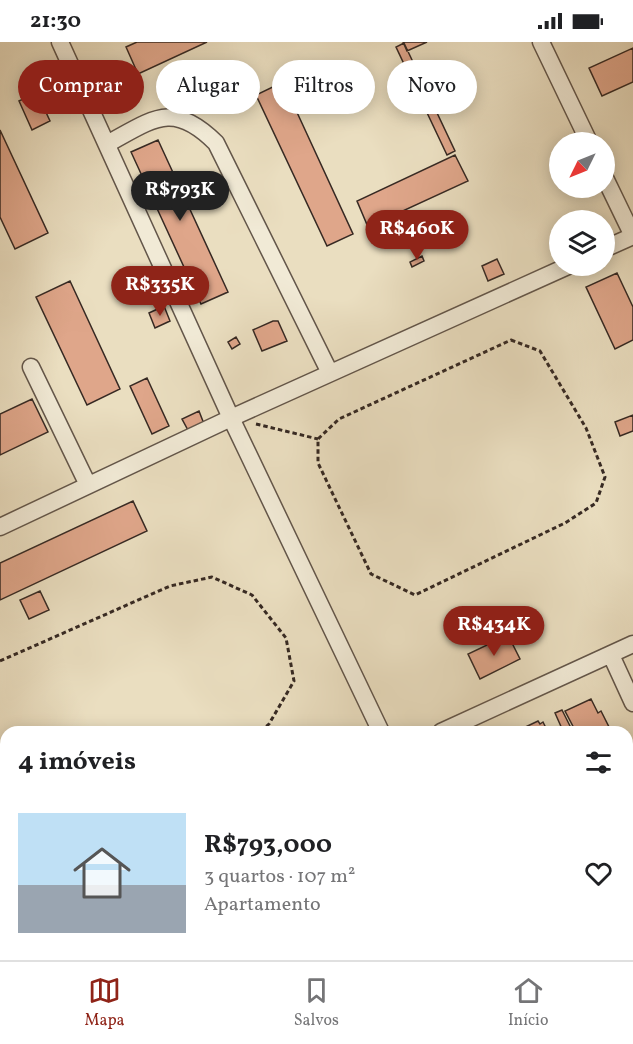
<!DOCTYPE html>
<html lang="pt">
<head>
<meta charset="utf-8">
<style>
  :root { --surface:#fff; --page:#f2f2f2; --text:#202124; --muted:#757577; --line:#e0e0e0; --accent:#8f2418 }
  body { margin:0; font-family:Vollkorn,serif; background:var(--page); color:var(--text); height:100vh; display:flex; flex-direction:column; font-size:22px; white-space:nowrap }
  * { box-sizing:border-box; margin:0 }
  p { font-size:20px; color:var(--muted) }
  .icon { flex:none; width:33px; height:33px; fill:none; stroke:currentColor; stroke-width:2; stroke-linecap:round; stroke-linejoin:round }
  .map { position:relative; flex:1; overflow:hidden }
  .panel { position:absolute; left:0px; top:684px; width:633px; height:234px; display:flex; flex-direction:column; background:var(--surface); border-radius:18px 18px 0 0; box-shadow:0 3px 15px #0003 }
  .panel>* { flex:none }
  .top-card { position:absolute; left:18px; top:18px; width:597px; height:54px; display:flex; gap:12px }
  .needle { width:39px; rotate:227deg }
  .fabs { position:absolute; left:549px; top:90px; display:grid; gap:12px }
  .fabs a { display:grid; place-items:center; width:66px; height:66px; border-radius:50%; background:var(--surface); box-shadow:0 3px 15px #0003; font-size:30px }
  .price { position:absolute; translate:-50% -51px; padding:0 14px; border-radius:21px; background:var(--accent); color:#fff; font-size:20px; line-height:39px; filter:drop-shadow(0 2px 3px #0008) }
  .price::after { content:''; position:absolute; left:50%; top:36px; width:18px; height:14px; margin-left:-9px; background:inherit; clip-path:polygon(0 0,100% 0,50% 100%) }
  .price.selected { background:#222; color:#fff }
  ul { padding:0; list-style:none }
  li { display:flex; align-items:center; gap:18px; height:150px; padding:0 18px }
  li+li { border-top:2px solid var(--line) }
  li span { display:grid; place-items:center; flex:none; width:168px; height:120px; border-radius:0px; color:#555 }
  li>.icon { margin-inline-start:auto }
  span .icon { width:72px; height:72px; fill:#fffc; stroke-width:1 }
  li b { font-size:26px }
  h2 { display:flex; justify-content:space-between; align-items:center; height:72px; padding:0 18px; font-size:26px }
  .tag { padding:0 21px; border-radius:27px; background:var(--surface); box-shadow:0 3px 15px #0003; font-size:21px; line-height:54px }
  .tag.selected { background:var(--accent); color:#fff }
  .status { display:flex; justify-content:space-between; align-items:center; height:42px; padding:0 30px; background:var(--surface); direction:ltr }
  .status svg { height:16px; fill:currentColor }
  .dock { display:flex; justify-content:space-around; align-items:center; height:84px; border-top:2px solid var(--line); background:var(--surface); font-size:16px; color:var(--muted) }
  .dock a { display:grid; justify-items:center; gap:3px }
  .dock .selected { color:var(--accent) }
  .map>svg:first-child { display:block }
</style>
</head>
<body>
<div class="status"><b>21:30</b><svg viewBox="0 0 49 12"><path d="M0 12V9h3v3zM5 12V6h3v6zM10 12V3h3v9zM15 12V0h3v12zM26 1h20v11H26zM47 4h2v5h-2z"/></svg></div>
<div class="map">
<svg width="633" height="918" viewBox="0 0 633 918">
  <defs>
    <pattern id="park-dots" width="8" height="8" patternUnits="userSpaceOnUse" patternTransform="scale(1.5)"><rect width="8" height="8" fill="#bfbf8d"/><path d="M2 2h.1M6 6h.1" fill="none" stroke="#a5a479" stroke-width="1.8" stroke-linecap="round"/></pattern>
  </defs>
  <rect width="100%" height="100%" fill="#eadec0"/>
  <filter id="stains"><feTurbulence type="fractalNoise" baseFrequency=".00333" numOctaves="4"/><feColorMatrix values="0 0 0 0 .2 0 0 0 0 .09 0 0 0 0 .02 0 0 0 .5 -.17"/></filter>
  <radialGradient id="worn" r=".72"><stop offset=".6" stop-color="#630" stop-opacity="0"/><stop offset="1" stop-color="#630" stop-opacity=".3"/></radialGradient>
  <path fill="url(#park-dots)" stroke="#7a7458" stroke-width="1.5" d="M502,912H569L572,918H491Z"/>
  <path fill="#dfa68a" stroke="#362923" stroke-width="1.5" d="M137,0H207L138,32L126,5Z
    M403,0H427L407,9Z
    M404,1L455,109L447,113L396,5Z
    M633,6V40L602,54L589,26Z
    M283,40L353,192L327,204L256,53Z
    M37,51L50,79L32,88L19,59Z
    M0,88L48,191L15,207L0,175Z
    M158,98L228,250L201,262L131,110Z
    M455,113L468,139L368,185L357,159Z
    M422,214L424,219L412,225L410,220Z
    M497,217L504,232L488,239L482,224Z
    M617,231L633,265V298L615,307L586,245Z
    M70,239L120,347L87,363L36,255Z
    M164,264L170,279L155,286L149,271Z
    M273,279H278L287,299L262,309L253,288Z
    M236,295L240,302L232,307L228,300Z
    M147,336L169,384L152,392L130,344Z
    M32,357L48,390L0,413V372Z
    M199,369L204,382L189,390L182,377Z
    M633,373V389L620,394L615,380Z
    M133,459L147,489L0,558V521Z
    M40,549L49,568L29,577L20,558Z
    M508,593L520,617L480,637L468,612Z
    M591,657L598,671L601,669L609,685L598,690L586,688L576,690L565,669Z
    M562,668L571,686L563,689L555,671Z
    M538,679L540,682L543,680L546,686L549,685L552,690H515Z
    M627,733L630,739L633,738V757L628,759Z
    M633,760V801L632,802L627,794V762Z
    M633,901V918H621L618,912H627V903Z
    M31,912H38L40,918H18Z
    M107,912H128L116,918H110Z
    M135,912H149L152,918H122Z
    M175,912H211L212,915L206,918H178Z
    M276,912H300L301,915L294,918H279Z
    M331,912H380L382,918H334Z"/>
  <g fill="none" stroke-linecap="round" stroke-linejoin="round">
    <g stroke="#63564a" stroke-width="19">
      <path id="minor" d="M60,0L231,376L381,690
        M541,0L589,100
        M107,102C153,77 173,58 216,101L330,331
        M604,134L633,194
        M604,207L633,194
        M31,325L88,443
        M0,485L231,376L568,224
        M611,613L633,661
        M441,690L633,602
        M0,898L6,895
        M78,912L81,918
        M246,912L249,918
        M415,912L418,918
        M583,912L585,918"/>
    </g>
    <path stroke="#362923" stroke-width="3" stroke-dasharray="4.5 3" stroke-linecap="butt" d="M511,298L540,309L586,386L605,435L596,461L565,481L415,553L371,532L318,421V397L339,377Z
      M256,382L318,397
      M0,619L170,544L212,535L252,553L286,596L294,639L269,682L260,690
      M0,790L6,792"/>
    <use href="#minor" stroke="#f1ead6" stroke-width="16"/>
  </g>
  <rect width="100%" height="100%" filter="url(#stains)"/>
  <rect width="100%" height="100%" fill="url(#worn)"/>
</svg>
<div class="fabs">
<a><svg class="needle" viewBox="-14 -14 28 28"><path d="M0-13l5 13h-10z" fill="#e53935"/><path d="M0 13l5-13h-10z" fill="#757577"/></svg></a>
<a><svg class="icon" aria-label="layers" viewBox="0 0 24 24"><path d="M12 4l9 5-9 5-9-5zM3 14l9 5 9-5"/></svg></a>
</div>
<b class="price selected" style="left:180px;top:180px">R$793K</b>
<b class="price" style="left:417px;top:219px">R$460K</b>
<b class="price" style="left:160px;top:275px">R$335K</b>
<b class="price" style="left:494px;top:615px">R$434K</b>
<div class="top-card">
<a class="tag selected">Comprar</a>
<a class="tag">Alugar</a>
<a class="tag">Filtros</a>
<a class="tag">Novo</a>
</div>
<section class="panel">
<h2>4 imóveis<svg class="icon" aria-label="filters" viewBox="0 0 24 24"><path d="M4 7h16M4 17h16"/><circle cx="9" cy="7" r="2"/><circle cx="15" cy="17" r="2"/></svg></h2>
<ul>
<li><span style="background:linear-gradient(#bfe0f5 60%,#9aa5b1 0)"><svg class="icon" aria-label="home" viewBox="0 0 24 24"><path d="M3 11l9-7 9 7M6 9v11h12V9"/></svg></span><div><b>R$793,000</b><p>3 quartos · 107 m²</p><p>Apartamento</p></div><svg class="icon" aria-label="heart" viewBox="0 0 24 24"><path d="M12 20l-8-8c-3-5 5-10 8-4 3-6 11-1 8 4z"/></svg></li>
</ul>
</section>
</div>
<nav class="dock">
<a class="selected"><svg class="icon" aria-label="map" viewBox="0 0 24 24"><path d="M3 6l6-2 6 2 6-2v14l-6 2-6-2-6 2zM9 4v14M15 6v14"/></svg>Mapa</a>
<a><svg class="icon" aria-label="saved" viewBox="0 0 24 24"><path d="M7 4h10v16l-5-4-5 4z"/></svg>Salvos</a>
<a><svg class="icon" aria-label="home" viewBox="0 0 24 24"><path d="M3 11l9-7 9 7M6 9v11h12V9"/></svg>Início</a>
</nav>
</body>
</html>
